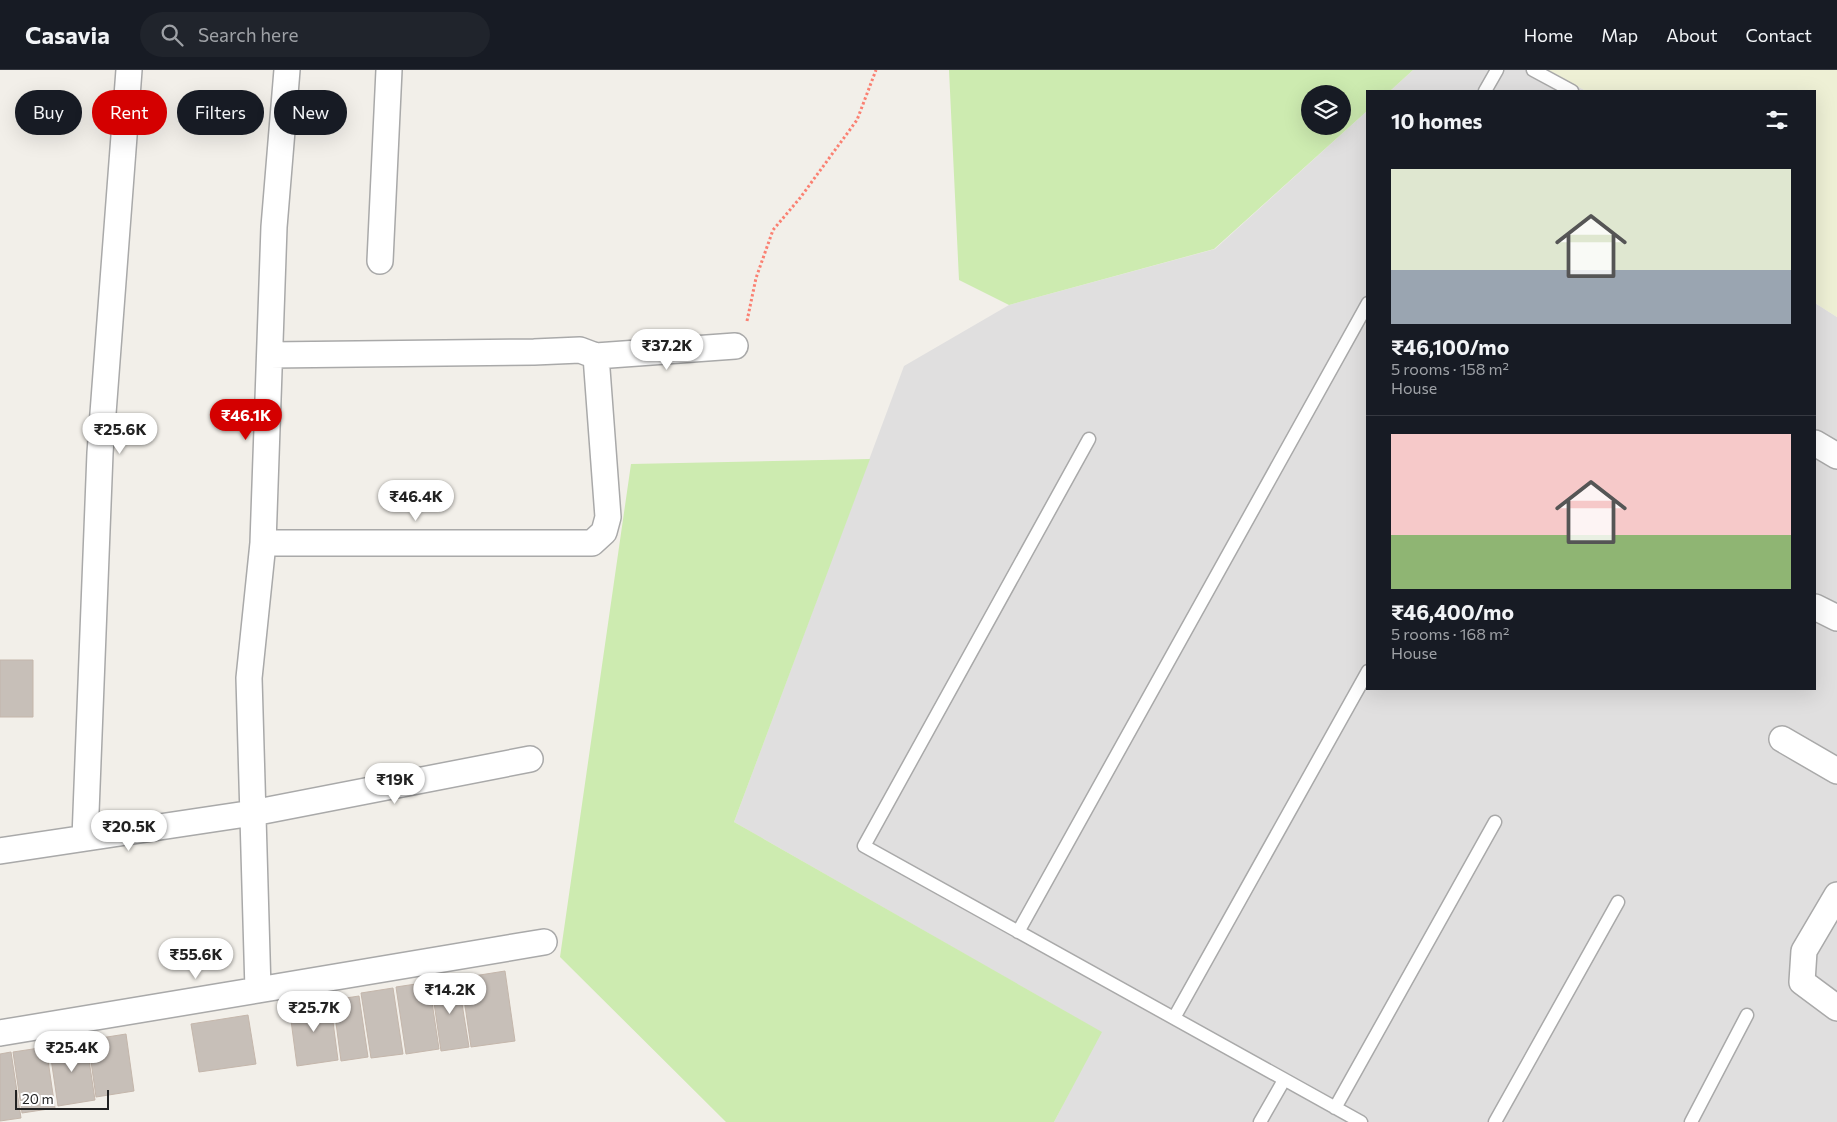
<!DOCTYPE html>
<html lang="en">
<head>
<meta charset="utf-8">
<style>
  :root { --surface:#171b24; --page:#20242c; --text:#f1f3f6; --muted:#9ea1a6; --line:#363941; --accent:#d40000 }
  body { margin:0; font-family:Commissioner,sans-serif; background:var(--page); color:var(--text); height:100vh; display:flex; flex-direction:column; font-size:19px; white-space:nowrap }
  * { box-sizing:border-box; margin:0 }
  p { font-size:16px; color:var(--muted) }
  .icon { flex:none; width:28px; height:28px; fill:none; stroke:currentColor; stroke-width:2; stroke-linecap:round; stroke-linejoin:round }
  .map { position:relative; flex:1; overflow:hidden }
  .panel { position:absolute; left:1366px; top:20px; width:450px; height:600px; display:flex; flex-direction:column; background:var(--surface); border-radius:0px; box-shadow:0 5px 20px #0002 }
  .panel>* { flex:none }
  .banner { position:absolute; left:15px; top:20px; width:475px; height:45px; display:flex; gap:10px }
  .controls { position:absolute; left:1301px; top:15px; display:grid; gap:10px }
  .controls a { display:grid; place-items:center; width:50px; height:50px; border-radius:50%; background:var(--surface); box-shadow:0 5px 20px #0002; font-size:25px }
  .scale { position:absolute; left:15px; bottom:12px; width:94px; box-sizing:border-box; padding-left:5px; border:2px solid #222; border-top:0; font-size:14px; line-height:18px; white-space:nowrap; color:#222; -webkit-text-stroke:4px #fff; paint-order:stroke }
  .price { position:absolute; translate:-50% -42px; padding:0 11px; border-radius:18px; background:#fff; color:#222; font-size:16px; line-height:32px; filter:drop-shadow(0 1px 2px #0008) }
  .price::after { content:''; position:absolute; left:50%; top:30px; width:15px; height:11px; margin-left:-8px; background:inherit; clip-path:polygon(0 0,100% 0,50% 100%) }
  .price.active { background:var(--accent); color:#fff }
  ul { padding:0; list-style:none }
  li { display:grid; align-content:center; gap:10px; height:265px; padding:0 25px }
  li+li { border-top:1px solid var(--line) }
  li span { display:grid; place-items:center; height:155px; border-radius:0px; color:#555 }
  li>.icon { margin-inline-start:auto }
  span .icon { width:90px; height:90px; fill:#fffc; stroke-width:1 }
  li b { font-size:21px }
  h2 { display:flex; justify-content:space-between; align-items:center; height:60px; padding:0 25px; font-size:21px }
  .pill { padding:0 18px; border-radius:22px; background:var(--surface); box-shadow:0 5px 20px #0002; font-size:18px; line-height:45px }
  .pill.active { background:var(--accent); color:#fff }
  header { display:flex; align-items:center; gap:30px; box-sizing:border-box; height:70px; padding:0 25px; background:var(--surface); border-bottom:1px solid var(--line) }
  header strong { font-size:24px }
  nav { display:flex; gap:28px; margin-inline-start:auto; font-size:18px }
  .search { width:350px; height:45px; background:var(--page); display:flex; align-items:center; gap:12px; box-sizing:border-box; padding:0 18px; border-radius:28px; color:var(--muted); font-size:19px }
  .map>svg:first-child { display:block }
</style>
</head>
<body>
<header>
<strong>Casavia</strong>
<div class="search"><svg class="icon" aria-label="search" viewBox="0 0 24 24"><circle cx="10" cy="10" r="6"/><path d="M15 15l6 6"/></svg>Search here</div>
<nav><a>Home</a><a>Map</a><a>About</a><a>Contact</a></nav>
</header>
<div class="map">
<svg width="1837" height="1052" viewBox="0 0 1837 1052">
  <rect width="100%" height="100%" fill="#f2efe9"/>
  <path fill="#e0dfdf" d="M1413,0H1548L1586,21H1390Z
    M1367,41L1368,619H1815V233L1837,247V1052H1054L1101,962L734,752L904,296L1009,235L1215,179Z"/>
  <path fill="#eef0d5" d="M1548,0H1837V247L1815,233V21H1586Z"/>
  <path fill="#cdebb0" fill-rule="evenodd" d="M949,0H1413L1390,21H1368L1367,41L1214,179L1009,235L959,210ZM1310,24H1342V56H1310Z
    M870,389L734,752L1102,962L1054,1052H726L560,887L631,394Z"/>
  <path fill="#c7bfb8" stroke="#c4b6ab" d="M0,590H33V647H0Z
    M505,901L515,971L471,977L461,908Z
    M458,909L469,977L441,981L431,912Z
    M429,912L439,979L406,984L396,917Z
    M393,918L403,984L371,988L361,923Z
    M359,926L368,987L341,991L333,930Z
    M330,929L338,990L297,996L289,935Z
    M248,945L256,994L199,1002L191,954Z
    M126,964L134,1021L96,1027L88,970Z
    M86,970L95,1030L58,1036L49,975Z
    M46,977L55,1038L22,1043L13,982Z
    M11,982L21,1048L0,1051V984Z"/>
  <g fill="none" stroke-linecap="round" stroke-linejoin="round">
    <g stroke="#a9a9a9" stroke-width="15">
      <path id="service" d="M1533,0L1572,21
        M1485,21L1497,0
        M1089,369L864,776L1361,1052
        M1018,862L1368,233
        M1174,948L1368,601
        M1335,1038L1495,752
        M1260,1052L1284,1010
        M1495,1052L1618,832
        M1691,1052L1747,945"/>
    </g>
    <g stroke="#a9a9a9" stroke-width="28">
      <path id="minor" d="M380,191L389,0
        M596,286L735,276
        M1815,373L1837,386
        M263,473H592L604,462L608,447L596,286L580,280L534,282L270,285
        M1815,537L1837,548
        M1782,669L1837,701
        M85,768L100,383L129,0
        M0,781L253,743L530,689
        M1837,825L1804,881L1802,912L1837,938
        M258,920L544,872
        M0,963L258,920L249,608L263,473L274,157L287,0"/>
    </g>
    <path stroke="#fa8072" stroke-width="3" stroke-dasharray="2.5 2.5" stroke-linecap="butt" d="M747,251L756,208L773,160L800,128L857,50L876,0"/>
    <use href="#service" stroke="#fff" stroke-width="12"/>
    <use href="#minor" stroke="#fff" stroke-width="25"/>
  </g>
</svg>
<div class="controls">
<a><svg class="icon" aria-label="layers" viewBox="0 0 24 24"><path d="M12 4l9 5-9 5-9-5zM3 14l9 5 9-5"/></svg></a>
</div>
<div class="scale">20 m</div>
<b class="price" style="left:667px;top:301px">₹37.2K</b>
<b class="price active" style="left:246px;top:371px">₹46.1K</b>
<b class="price" style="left:120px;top:385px">₹25.6K</b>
<b class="price" style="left:416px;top:452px">₹46.4K</b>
<b class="price" style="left:395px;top:735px">₹19K</b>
<b class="price" style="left:129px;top:782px">₹20.5K</b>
<b class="price" style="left:196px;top:910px">₹55.6K</b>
<b class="price" style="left:450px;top:945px">₹14.2K</b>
<b class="price" style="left:314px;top:963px">₹25.7K</b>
<b class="price" style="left:72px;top:1003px">₹25.4K</b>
<div class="banner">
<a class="pill">Buy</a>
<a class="pill active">Rent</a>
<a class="pill">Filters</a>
<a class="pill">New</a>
</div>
<section class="panel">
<h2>10 homes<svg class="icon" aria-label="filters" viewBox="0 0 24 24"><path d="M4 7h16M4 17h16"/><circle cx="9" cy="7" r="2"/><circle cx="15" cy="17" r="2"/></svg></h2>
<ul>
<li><span style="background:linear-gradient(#dfe7d0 65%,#9aa5b1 0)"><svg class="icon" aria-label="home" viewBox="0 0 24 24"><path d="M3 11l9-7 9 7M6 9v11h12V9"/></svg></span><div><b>₹46,100/mo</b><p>5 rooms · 158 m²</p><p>House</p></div></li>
<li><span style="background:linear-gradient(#f6c9c9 65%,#8fb573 0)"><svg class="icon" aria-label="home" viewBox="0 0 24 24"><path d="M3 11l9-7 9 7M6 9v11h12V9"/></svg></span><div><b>₹46,400/mo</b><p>5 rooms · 168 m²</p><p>House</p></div></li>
</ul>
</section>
</div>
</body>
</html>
